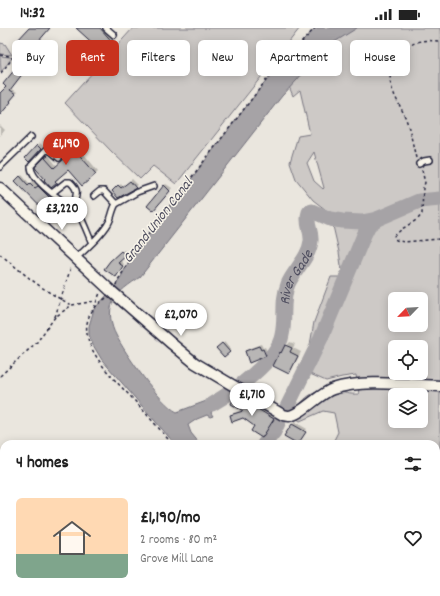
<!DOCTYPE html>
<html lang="en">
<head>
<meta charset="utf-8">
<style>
  :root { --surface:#fff; --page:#f2f2f2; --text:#222; --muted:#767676; --line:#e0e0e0; --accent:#c8321e }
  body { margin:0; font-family:Dekko,sans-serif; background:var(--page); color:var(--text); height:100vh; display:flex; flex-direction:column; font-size:15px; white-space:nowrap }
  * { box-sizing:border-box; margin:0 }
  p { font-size:13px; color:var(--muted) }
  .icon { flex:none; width:22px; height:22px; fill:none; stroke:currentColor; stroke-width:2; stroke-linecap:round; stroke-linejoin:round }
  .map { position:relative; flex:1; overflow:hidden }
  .details { position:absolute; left:0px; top:412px; width:440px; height:156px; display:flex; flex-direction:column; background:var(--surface); border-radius:12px 12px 0 0; box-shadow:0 2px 10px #0003 }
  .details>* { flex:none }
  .hud { position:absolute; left:12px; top:12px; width:416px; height:36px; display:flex; gap:8px }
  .needle { width:26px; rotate:245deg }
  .buttons { position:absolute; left:388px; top:264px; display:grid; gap:8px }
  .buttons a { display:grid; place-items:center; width:40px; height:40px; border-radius:6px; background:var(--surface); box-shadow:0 2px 10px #0003; font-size:20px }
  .price { position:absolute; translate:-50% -34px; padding:0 9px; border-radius:14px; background:#fff; color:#222; font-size:13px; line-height:26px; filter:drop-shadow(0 1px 2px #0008) }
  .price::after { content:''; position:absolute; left:50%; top:24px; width:12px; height:9px; margin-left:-6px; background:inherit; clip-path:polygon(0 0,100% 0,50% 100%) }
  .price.current { background:var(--accent); color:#fff }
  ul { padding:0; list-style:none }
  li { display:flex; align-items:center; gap:12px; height:100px; padding:0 16px }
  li+li { border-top:1px solid var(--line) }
  li span { display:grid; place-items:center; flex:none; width:112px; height:80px; border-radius:6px; color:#555 }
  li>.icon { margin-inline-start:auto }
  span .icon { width:48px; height:48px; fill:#fffc; stroke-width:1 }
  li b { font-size:17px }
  h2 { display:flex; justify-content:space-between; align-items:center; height:48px; padding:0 16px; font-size:17px }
  .tag { padding:0 14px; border-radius:6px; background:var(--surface); box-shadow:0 2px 10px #0003; font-size:14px; line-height:36px }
  .tag.current { background:var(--accent); color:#fff }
  .status { display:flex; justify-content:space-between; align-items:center; height:28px; padding:0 20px; background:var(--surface); direction:ltr }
  .status svg { height:11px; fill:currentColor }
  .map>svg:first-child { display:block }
</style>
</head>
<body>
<div class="status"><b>14:32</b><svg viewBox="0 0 49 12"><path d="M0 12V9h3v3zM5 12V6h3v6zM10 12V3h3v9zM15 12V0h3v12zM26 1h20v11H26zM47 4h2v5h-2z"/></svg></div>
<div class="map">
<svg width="440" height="568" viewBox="0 0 440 568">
  <rect width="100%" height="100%" fill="#eae6de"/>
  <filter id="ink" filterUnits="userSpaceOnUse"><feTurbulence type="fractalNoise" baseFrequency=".025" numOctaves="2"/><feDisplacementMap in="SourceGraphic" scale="8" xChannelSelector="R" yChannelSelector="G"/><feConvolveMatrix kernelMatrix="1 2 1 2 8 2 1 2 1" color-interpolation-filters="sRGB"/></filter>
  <g filter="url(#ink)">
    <path fill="#cdc9c6" stroke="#787680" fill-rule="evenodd" d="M133,0H300L176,156L153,138L140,151L111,123L65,75Z
      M354,0H440V568H157L163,564H436V416H332L338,404L334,385L323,383L300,393L292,387C304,370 311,361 334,363C343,364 350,367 359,366L356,347L342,349L326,353L310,346L317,330L310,317L314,294L331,249H340L343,251L339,224L330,185L313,172L296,151L290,134L298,108L310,106L300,62L293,68L288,56L326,16ZM314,124L324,160L323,161L314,153L307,135ZM395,271H421V297H395ZM395,319H421V345H395ZM395,367H421V393H395Z
      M0,15L5,16L12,27L0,26Z
      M0,28L10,29L12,30L1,44Z"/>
    <path fill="#a6a3a6" stroke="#716f7b" d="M315,0H357L328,18L313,33L297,52L282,68L140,249C130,256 118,263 113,274C108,283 111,298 116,307C124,324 161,377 177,384L209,372L225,364L229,366L231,370L213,381L211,385L213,388L210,389L207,387L197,391L188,397L191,405L200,416H175L102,332L93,317L89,307V298L94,281L110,264L121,249L127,237L148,206L179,167L262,58Z
      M270,403L274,404L276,406L269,416H258Z
      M118,564H160L157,568H103Z"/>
    <path fill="#0003" d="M30,0H49L35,11L27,22L35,28L11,60L17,64L12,71V72L0,86V75L7,59L22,35Z
      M78,0H99L103,4L106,1L110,5L109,6L117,15L104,29L100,20Z
      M0,97L5,102L0,108Z
      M68,109L78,119L98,143L82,157L68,140L57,150L59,151L51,158L37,139L48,127L57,138L65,131L62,126L56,121Z
      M40,115L43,118L29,133L26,130Z
      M22,147L30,156L33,153L38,159L40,157L64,180L66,178L72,184L63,192L16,153Z
      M132,151L138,157L118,169L113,163L121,156L123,159Z
      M166,156L172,160L156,180L164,158Z
      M124,222L127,225L120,232L124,236L118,245L113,231Z
      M225,314L231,321L224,328L218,320Z
      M290,314L295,316L293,320L301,324L292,341L289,345L281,325Z
      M261,316L263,320L265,319L268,325L265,328L246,323L248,321Z
      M238,366L276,388L264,406L256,397L243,389L231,387L233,385L243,382L236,368Z
      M295,394L307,401L299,413L292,397Z"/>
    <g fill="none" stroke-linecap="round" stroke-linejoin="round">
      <g stroke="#a6a3a6" stroke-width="15">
        <path id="s1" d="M212,376C233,364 278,332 282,307C286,290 281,273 288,256C294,242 309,230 311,213C312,202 305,196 309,184L312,183L330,191L342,193L362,194L377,191L419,173L440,171"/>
        <path d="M285,383L321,310L364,207L369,197L377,191"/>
        <path d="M264,416L274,404L279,393"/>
      </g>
    </g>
    <path fill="#b8b6b5" stroke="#22223b" d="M29,0H50L37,15L34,12L25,24L34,31L10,62L16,66L10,73L11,74L0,87V65L6,59L3,56L20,35L15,30L18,26L14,23L19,17L16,14Z
      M76,0H100L116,18L104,30L96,23L98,20Z
      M64,111L74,121L96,146L82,158L68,142L55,153L57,155L51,160L44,152L45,151L36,141L35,139L47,127L48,128L45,130L54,140L64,131L62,127L54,121Z
      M37,117L41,121L29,134L25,130Z
      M20,148L28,157L30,155L35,160L38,158L61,181L64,179L71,187L63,194L58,189L54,193L15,153Z
      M130,153L136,160L118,170L112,163L118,157L121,160Z
      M164,157L170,163L153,183L147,178Z
      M121,223L126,228L118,235L123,238L116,249L104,241L110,233Z
      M222,315L230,324L224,329L216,320Z
      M285,317L292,320L290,324L298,328L289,346L273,338L280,324L281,325Z
      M259,318L261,322L263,321L266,328L249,335L245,323Z
      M235,367L274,391L262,410L251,403L254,398L243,390L232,394L230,387L243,383L231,376Z
      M292,396L306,404L298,416L284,408Z"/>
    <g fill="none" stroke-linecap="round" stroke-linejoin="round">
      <g stroke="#22223b" stroke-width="8">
        <path id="lane" d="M106,0L114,7
          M59,130L51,123L46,122L31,138C30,150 55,168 64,174C67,176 70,177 73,179C81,185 87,205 92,215
          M419,136L424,133L430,132
          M0,139L31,109
          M52,165L66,154H70C80,163 76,167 73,179
          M94,168L100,163H104L116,176
          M75,231C86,221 101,208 108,196C112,190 112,182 116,176L137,164L154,158"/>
      </g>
      <g stroke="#22223b" stroke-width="13">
        <path id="street" d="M0,160L110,262
          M125,275L172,316L195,335L283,387C285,387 287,388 289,388C301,387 320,365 333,361C363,351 408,357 440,358"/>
      </g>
      <path stroke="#22223b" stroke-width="1.5" stroke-dasharray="3 3" stroke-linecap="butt" d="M0,27L10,28L13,30L0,46
        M416,130C413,118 411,106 407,94C403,81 394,70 391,57C386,39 404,16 421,13C427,12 434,13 440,13
        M422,142L425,155L423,159L422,186L418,191L402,201L394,208L396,212L404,214L440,211
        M0,226C24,246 43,263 72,277
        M116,257L118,252L138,219L267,51L315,0
        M106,270C59,301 109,346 134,372C147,387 160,401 172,416
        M94,280L100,265
        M55,289L71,239
        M0,348L37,314L55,289L72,277L95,273
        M436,439L440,435
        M0,466L4,496
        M436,524L440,519
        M17,564L19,568
        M93,568L106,564
        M173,568L176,564
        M395,568L399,564"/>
      <use href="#lane" stroke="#f7f3e8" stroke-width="5"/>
      <use href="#street" stroke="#f7f3e8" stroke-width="10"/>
      <g stroke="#22223b" stroke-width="13" stroke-linecap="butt">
        <path id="street-bridge" d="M110,262L125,275"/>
      </g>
      <use href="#street-bridge" stroke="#f7f3e8" stroke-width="10"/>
    </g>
  </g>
  <g text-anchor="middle" stroke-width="3" stroke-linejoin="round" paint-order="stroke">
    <g font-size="15" font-style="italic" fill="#504f60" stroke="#f7f3e8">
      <text transform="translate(157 192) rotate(-52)" y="5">Grand Union Canal</text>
      <text dy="5" stroke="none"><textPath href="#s1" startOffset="161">River Gade</textPath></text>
    </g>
  </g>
</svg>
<div class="buttons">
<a><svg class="needle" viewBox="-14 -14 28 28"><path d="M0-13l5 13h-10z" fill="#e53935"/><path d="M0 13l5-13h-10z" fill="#767676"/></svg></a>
<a><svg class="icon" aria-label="locate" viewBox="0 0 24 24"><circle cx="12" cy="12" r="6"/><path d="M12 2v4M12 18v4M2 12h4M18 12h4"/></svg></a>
<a><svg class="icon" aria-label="layers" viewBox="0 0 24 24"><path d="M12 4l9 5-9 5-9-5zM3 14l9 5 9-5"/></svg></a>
</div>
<b class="price current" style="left:66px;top:138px">£1,190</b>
<b class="price" style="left:62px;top:203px">£3,220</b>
<b class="price" style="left:181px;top:309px">£2,070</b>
<b class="price" style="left:252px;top:389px">£1,710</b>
<div class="hud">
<a class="tag">Buy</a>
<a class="tag current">Rent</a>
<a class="tag">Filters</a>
<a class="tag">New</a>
<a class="tag">Apartment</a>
<a class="tag">House</a>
</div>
<section class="details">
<h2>4 homes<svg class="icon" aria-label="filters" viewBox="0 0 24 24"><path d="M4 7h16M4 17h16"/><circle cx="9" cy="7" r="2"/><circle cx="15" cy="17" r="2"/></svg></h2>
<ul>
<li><span style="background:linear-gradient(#ffd9b3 70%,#7fa58c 0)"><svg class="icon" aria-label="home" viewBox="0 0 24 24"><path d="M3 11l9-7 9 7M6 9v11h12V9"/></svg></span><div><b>£1,190/mo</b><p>2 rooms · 80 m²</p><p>Grove Mill Lane</p></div><svg class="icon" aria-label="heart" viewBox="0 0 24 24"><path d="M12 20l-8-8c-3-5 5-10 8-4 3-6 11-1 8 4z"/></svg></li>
</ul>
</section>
</div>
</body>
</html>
